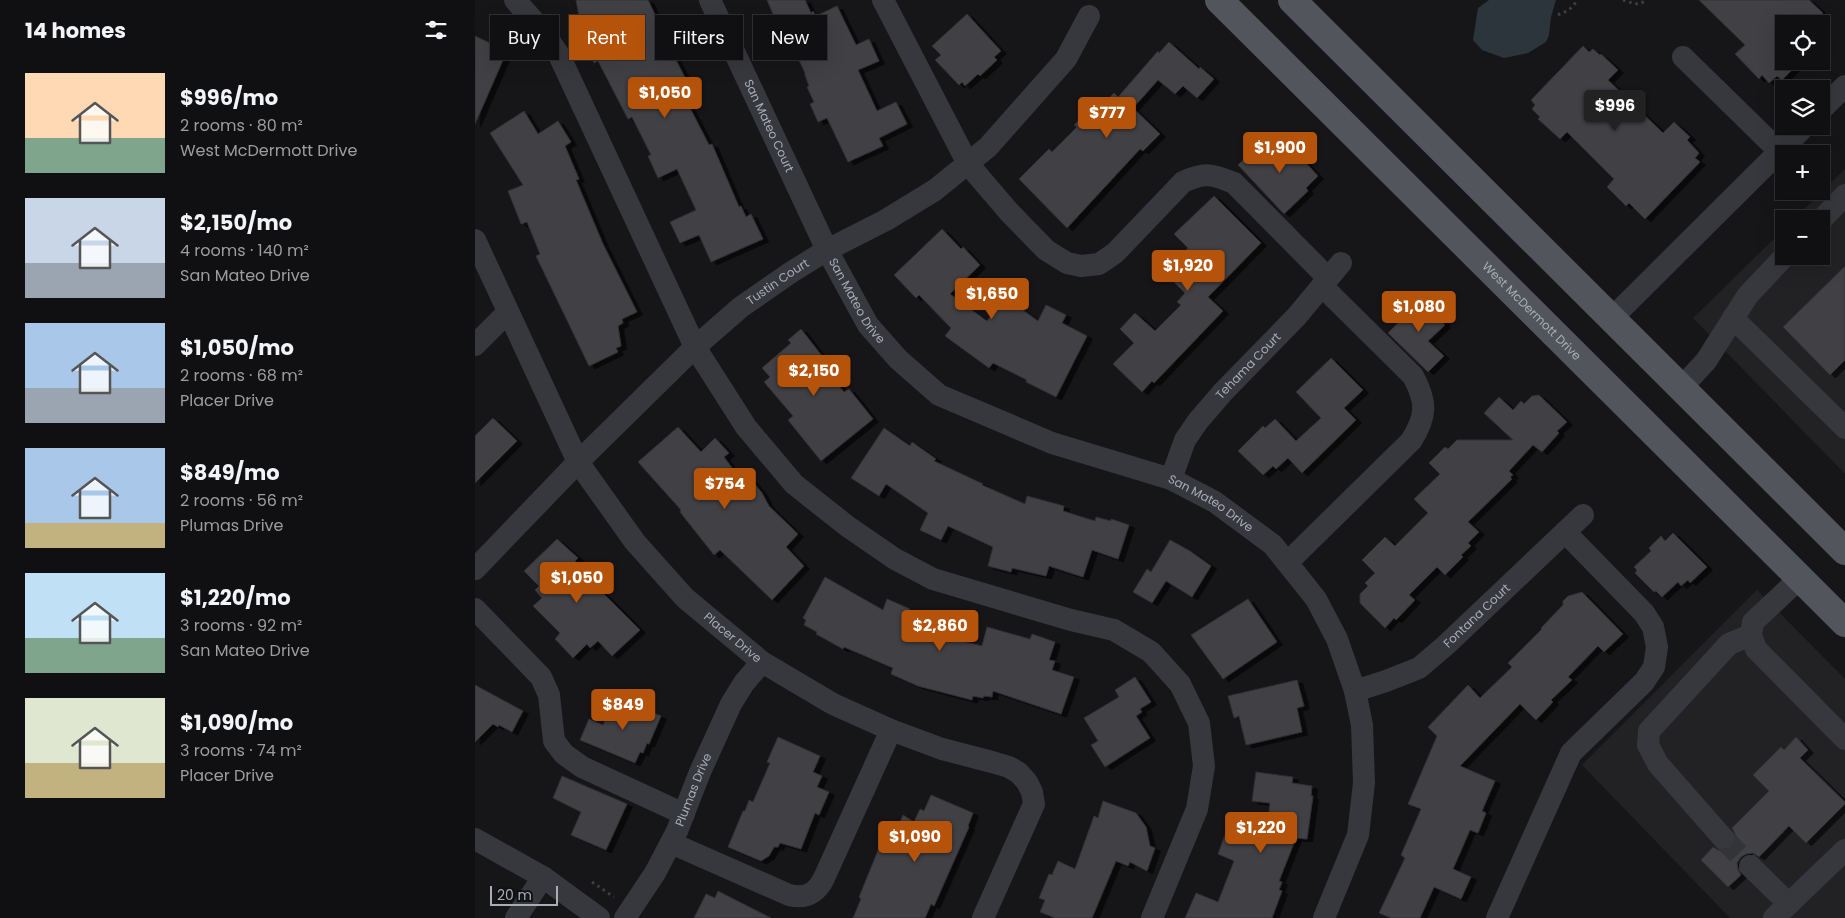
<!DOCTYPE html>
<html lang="en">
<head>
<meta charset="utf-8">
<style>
  :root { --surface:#101012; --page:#1e1e20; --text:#f1f3f6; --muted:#9c9d9f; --line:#303032; --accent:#b45309 }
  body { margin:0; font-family:Poppins,sans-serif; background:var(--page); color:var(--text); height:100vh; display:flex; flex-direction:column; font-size:19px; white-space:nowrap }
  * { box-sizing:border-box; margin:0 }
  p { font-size:16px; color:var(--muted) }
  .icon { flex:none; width:28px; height:28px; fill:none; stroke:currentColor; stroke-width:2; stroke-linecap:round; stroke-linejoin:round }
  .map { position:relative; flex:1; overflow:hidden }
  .sheet { display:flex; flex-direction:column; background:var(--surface); width:475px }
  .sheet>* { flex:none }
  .banner { position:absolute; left:15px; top:15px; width:475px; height:45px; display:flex; gap:10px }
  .controls { position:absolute; left:1300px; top:15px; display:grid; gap:10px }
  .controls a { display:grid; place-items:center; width:55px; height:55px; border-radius:0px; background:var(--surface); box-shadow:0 5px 20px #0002,0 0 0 1px var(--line); font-size:25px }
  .scale { position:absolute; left:15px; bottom:12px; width:68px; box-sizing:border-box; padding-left:5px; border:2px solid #a8adb8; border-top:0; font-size:14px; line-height:18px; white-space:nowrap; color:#a8adb8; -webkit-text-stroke:4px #111113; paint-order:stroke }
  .price { position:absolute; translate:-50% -42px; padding:0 11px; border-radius:5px; background:var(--accent); color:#fff; font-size:16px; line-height:32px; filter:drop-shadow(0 1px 2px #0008) }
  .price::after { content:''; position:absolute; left:50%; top:30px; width:15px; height:11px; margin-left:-8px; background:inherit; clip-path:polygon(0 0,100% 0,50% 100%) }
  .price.active { background:#222; color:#fff }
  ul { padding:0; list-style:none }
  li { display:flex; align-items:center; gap:15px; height:125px; padding:0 25px }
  li span { display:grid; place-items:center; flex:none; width:140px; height:100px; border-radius:0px; color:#555 }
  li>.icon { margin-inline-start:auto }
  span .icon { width:60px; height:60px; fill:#fffc; stroke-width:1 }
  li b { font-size:21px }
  h2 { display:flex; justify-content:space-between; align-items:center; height:60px; padding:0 25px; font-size:21px }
  .pill { padding:0 18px; border-radius:0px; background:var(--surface); box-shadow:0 5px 20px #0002,0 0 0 1px var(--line); font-size:18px; line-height:45px }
  .pill.active { background:var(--accent); color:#fff }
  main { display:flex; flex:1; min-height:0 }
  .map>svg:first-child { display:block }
</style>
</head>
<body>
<main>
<section class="sheet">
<h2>14 homes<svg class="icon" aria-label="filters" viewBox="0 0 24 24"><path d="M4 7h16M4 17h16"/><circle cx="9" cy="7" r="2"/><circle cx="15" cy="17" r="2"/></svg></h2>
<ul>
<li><span style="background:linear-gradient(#ffd9b3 65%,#7fa58c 0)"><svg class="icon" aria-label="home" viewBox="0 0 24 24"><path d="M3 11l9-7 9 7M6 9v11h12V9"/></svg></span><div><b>$996/mo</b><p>2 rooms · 80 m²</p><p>West McDermott Drive</p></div></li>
<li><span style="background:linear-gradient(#c9d6e8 65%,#9aa5b1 0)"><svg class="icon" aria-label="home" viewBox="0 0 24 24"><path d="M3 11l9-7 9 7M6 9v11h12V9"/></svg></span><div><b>$2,150/mo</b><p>4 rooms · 140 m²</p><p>San Mateo Drive</p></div></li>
<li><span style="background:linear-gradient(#a9c7e8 65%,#9aa5b1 0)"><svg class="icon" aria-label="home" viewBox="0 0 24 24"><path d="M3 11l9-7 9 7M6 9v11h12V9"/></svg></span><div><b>$1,050/mo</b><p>2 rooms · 68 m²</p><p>Placer Drive</p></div></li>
<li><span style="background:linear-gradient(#a9c7e8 75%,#c2b280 0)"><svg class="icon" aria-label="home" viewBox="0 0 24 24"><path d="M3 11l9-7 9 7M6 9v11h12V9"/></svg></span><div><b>$849/mo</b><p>2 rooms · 56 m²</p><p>Plumas Drive</p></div></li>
<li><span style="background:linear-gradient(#bfe0f5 65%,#7fa58c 0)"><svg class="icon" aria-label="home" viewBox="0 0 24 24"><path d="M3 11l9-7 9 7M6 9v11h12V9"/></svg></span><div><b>$1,220/mo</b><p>3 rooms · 92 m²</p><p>San Mateo Drive</p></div></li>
<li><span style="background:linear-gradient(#dfe7d0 65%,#c2b280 0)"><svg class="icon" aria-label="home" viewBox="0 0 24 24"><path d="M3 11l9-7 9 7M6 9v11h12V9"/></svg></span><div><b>$1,090/mo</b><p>3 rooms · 74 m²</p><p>Placer Drive</p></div></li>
</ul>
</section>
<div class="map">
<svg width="1370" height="918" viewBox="0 0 1370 918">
  <defs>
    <filter id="shadow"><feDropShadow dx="5.5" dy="3" stdDeviation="0" flood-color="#0009"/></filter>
  </defs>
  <rect width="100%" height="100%" fill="#161618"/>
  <path fill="#222225" d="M1370,169V474L1218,318L1309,229V256H1346V219H1319Z
    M1282,590L1370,679V918H1255L1107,765Z"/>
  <path fill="#2c353c" d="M1014,0H1081L1076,17L1074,35L1071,42L1053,53L1029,58L1007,50L998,40L1003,8Z"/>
  <path fill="#404145" stroke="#303034" filter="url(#shadow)" d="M101,0H173L189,33H187L218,93L210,98L234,145L237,144L264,207L266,206L271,217L276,214L288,239L236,262L224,235L205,243L195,222L221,210L202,169L183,178L173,156L176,155L157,117L153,119L123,61L119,63L108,38Z
    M292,0H330L336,13L338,11L341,16L362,6L381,45L394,39L404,61L383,70L402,111L421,102L432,124L404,138L408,146L373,162L352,118L343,122L335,104L339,102L332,87L334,86L330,75V73L316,43L309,46L298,22L301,21Z
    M1224,0H1334L1348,13L1338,24H1309V61H1318L1322,65L1307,80L1302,76L1294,83L1287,75L1284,79L1260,54L1270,45Z
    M492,14L526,51L519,57L522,60L505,76L503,74L490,86L487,82L484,85L460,60L466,55L457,46Z
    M0,36L32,51L0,124Z
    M694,42L724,69L725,67L739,79L722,98L708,86L700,94L683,80L658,108L685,134L668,151L665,149L592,228L544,179L574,149L577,152L602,127L599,125L622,101L627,105L639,93L643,97L683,51L684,53Z
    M1108,46L1114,52L1118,49L1125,55L1126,54L1143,70L1133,80L1188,133L1199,122L1215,137L1212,140L1224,153L1220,158L1225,162L1170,219L1154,203L1151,206L1132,187L1139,179L1092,132L1085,139L1063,119L1065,117L1057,109L1060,105L1056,100Z
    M49,111L63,134L83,121L96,142L90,146L104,179L101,180L128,244L162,312L147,319L148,323L143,326L146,346L141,348L143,352L114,366L61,256L65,254L52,222L46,224L33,191L48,185L15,133Z
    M802,140L811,141L843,176L831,188L833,191L809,214L763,165L779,149L786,157Z
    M739,196L786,243L733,297L748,311L679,383L677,381L667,392L638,364L659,343L645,329L660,313L680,331L706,305L702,302L710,293L689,272L713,248L699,234Z
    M467,229L486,249L488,247L505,265L475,294L512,321L530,297L563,321L571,305L591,315L587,323L612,336L581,397L551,382L552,380L518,363L514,368L470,336L476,328L444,295L441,298L419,275Z
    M1370,266V360L1355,375L1308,327Z
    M945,295L970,321L968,323L970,325L953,341L969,356L953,372L913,333L926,320L929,306L935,305Z
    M326,329L351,361L347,365L369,392L374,389L398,419L346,461L313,420L318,416L289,382L295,377L287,368L316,343L313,340Z
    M856,358L888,390L869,408L881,420L827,473L813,458L801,469L798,466L788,475L763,451L788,426L790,428L800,419L821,441L846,418L821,392Z
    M1064,395L1092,422L1082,431L1084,433L1067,452L1058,445L1034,471L1038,475L1035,477L1037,479L993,522L1004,532L993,543L996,546L986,555L988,557L970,575L962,567L934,595L940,600L921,620L919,618L910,628L885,603V594L893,586L890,583L900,573L887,560L910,537L920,546L953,513L939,499L965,474L954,463L970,447L973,449L982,440H1038L1009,413L1024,397L1038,410L1046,401L1049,404L1057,396Z
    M18,418L42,441L0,483V436Z
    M203,427L226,452L240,438L254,453L249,457L269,484L276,479L287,493L294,506L323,534L311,547L329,566L297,600L245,550L239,555L205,512L206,510L163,462Z
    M409,428L435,446L437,442L461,459L459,461L508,484L507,485L550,504L552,496L589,506L588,511L620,521L621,517L636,521V519L654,525L643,559L617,550L608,577L574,566L571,576L537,568L536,572L513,566L518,547L473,526L466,540L445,530L453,513L411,484L404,496L376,478Z
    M1198,533L1232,567L1215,583L1213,580L1206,586L1203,582L1187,597L1181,591L1179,592L1160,573L1162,570L1159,567L1176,551L1174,548L1186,536L1190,541Z
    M82,539L103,558L100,561L117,579L116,581L165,630L137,656L123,641L115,648L112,644L98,658L80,639L85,633L58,606L67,598L60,590L64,586L49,571Z
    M695,540L715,551L736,566L717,597L691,581L677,603L658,592L672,569L676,572Z
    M350,577L408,610L412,599L435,609L431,620L446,626L444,630L507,646L512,627L555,639L557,634L580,642L574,660L580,661L577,670L599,677L586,714L518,691L517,697L509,696L508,698L498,696L497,700L443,686L416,674L418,668L369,647L368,649L341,634L342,632L329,625L331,620L328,618Z
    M1107,592L1148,634L1129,652L1123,646L1093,677L1097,680L1076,700L1078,702L1061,720L1045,704L985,766L1020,781L1007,811L1011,813L1003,833L995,830L978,869L996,877L986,899L959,887L945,918H916L904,913L930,858L926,855L946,809L933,804L962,736L953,727L993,685L1005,698L1037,667L1033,663L1067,629L1066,628L1088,605V601L1093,596Z
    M773,599L802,642L748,679L716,635Z
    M660,677L676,702L665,709L667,712L661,716L675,738L630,767L616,745L623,741L609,718L644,697L640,690Z
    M822,680L829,706L822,708L827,732L771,745L764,716L759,718L753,696Z
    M0,685L48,711L37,732L24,725L23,727L18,724L0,742Z
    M142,698L186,716L174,744L172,743L168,753L165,752L160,763L105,740L114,719L128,725L137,703L140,704Z
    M303,737L345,756L338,772L347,776L342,787L354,792L344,815L340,813L326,849L305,843L303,847H299L294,856L286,861L253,847L268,811H270L274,800L278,802L295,763L292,762Z
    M1321,737L1333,750L1325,758L1370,802V804L1331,843L1314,826L1284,857L1278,853L1271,854L1266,857L1262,863L1263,870L1266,875L1253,887L1226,860L1238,847L1243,850L1250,851L1257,847L1260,843L1261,836L1257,828L1294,791L1278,775L1306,747L1309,750Z
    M781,772L818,777L817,783L837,786L836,796H838L832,839L821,838L804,881L807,882L804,890L807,891L797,918H710L721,893L743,902L759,861L743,854L751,832L790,847L795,803L777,801Z
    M87,776L152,804L131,850L96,835L106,812L78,798Z
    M456,795L498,813L493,826L494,827L459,906L456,904L450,918H378L386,899L384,897L404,848L412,851L428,815L439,822L445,809L449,811Z
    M628,801L661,813L671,827L675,846L680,848L672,871L655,862L653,866L641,861L617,918H580L565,912L570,900L564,898L574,874L577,875L583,861L600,869L619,816L623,818Z
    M243,891L296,918H219L231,894L240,898Z"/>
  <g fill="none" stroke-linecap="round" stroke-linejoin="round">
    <path stroke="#333438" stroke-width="22" stroke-dasharray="22 11" stroke-linecap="butt" d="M1248,838L1275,866"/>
    <path stroke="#3d3f44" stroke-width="3" stroke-dasharray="2.5 4" stroke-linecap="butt" d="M1148,0L1160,4L1167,3L1169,0
      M1083,15L1094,10L1103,0
      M117,882L139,897"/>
    <g stroke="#37383d" stroke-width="22">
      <path d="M40,0L67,30L84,55L220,347L271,427L319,484L372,526L420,559L458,579L596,620L639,630L676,652L705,684L724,723L729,766L722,809L677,918"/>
      <path id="s1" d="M235,0L352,250L393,325L423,359L464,395L577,443L696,479L740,502L798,545L841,599L862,639L880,691L887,725L889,783L883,835L849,918"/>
      <path d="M408,0L493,164L535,213L571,250L592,263L606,266L624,264L640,253L708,182C730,172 737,174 759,183L853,278"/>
      <path d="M1208,57L1304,151"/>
      <path d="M1346,110L1370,86"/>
      <path d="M1346,220L1370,195"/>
      <path id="s2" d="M0,240L103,462L160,542L210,598L287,662L358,704L416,730L467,749L517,762L534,767L544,773L552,782L557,792L559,804L508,918"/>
      <path d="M1258,318L1370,428"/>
      <path d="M1136,319L1330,126"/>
      <path d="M0,345L33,312"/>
      <path d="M1206,388L1231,361L1273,295L1310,256"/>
      <path id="s3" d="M696,479L710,440L723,421L748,392L822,316L866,263"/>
      <path d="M813,562L936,441C952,416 952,402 938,376L847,286"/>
      <path id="s4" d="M0,569L103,462L220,347L266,307L315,273L352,250L411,220L460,190L513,147L591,59L614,16"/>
      <path d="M1325,578L1278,622L1276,635L1281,649L1370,739"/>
      <path d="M0,609L66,677L74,695L79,741L89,754L107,767L209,814"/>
      <path id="s5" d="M880,691L911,681L944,668L971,645L1108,515"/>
      <path d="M1248,838L1183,764L1173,745L1174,731L1254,644L1276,635"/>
      <path d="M0,839L68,877L124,918"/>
      <path d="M196,843L314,895C331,899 341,894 349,878L416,730"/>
      <path d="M1275,866L1314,904"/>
      <path d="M41,918L68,877"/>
      <path id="s6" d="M150,918L180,873L202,831L225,772L256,704L269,683L287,662"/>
      <path d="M1022,918L1096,753L1169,682L1179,667L1182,647L1178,627L1169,613L1090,532"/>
      <path d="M1299,918L1370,850"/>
    </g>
    <g stroke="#53555c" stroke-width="28">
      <path id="s7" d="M744,0L1370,623"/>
      <path d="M817,0L1370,551"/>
    </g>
  </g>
  <g text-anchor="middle" stroke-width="4.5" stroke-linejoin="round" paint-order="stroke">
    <g font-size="12" fill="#a8adb8" stroke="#111113">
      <text dy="4" stroke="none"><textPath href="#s1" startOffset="139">San Mateo Court</textPath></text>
      <text dy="4" stroke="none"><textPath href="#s4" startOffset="418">Tustin Court</textPath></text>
      <text dy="4" stroke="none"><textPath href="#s1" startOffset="335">San Mateo Drive</textPath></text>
      <text dy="4" stroke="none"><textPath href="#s7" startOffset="441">West McDermott Drive</textPath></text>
      <text dy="4" stroke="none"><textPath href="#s3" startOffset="139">Tehama Court</textPath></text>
      <text dy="4" stroke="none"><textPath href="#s1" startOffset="755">San Mateo Drive</textPath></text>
      <text dy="4" stroke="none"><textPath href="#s5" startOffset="146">Fontana Court</textPath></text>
      <text dy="4" stroke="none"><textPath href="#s2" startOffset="480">Placer Drive</textPath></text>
      <text dy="4" stroke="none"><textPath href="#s6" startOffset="146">Plumas Drive</textPath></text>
    </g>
  </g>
</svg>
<div class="controls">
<a><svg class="icon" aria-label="locate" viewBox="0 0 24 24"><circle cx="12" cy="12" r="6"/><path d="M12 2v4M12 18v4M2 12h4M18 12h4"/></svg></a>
<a><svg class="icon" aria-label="layers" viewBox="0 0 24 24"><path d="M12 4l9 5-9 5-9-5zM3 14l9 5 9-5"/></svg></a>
<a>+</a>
<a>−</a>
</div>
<div class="scale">20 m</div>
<b class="price" style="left:190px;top:119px">$1,050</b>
<b class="price active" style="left:1140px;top:132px">$996</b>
<b class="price" style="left:632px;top:139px">$777</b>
<b class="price" style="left:805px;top:174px">$1,900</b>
<b class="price" style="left:713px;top:292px">$1,920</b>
<b class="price" style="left:517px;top:320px">$1,650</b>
<b class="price" style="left:944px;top:333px">$1,080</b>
<b class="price" style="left:339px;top:397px">$2,150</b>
<b class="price" style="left:250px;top:510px">$754</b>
<b class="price" style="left:102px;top:604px">$1,050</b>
<b class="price" style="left:465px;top:652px">$2,860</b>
<b class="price" style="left:148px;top:731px">$849</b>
<b class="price" style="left:786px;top:854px">$1,220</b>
<b class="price" style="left:440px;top:863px">$1,090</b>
<div class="banner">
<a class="pill">Buy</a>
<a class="pill active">Rent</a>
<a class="pill">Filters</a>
<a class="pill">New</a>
</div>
</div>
</main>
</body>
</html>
